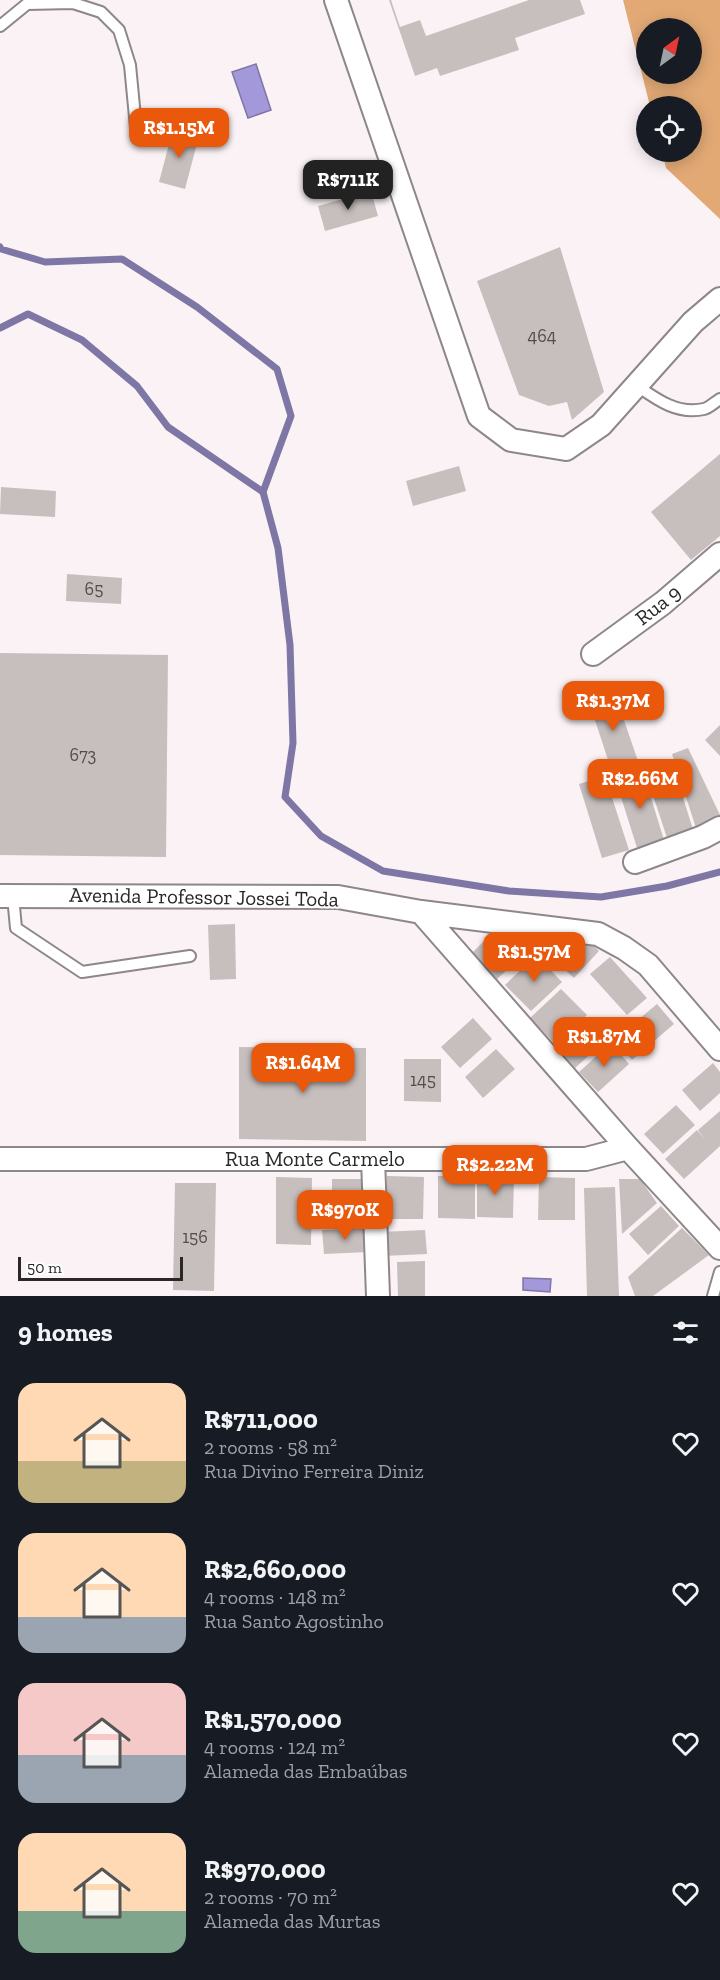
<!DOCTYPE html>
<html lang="en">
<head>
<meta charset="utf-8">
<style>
  :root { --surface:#171b24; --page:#242831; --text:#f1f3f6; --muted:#9ea1a6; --accent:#ea580c }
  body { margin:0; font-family:"Zilla Slab",serif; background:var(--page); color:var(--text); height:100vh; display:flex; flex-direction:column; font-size:22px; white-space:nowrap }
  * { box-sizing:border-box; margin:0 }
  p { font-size:20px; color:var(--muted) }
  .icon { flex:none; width:33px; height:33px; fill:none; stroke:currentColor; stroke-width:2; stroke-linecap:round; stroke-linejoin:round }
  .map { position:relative; height:1296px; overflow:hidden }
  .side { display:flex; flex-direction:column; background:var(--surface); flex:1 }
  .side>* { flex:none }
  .needle { width:39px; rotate:33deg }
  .tools { position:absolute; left:636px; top:18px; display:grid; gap:12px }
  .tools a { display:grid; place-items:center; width:66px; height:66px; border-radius:50%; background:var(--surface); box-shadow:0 3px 15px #0003; font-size:30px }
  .scale { position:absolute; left:18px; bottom:15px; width:165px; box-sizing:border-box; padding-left:6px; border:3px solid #2a2728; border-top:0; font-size:16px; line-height:21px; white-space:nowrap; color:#2a2728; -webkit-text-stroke:4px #fff; paint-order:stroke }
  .price { position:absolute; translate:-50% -51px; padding:0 14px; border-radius:12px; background:var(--accent); color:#fff; font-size:20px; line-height:39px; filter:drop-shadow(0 2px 3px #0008) }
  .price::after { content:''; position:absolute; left:50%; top:36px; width:18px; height:14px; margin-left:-9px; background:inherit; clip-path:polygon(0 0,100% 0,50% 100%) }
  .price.selected { background:#222; color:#fff }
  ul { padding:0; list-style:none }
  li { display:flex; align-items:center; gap:18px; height:150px; padding:0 18px }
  li span { display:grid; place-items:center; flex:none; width:168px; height:120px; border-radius:18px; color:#555 }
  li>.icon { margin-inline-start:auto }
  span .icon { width:72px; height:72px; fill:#fffc; stroke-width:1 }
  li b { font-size:26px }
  h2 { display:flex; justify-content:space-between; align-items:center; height:72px; padding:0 18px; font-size:26px }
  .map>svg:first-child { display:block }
</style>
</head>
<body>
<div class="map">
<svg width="720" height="1296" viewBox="0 0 720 1296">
  <rect width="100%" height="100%" fill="#faf2f5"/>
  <path fill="#e2a975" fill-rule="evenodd" d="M623,0H720V219L666,168L662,152H692V106H650ZM646,28H692V74H646Z"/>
  <path fill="#a298da" stroke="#7e76a5" stroke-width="1.5" d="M256,64L271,110L248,118L232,72Z
    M523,1278L551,1279L550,1292L523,1290Z"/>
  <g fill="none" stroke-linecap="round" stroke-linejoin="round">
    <path stroke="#7e76a5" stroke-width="7" d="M0,247L1,249L45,262L122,259L197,307L277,369L291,416L263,492
      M0,328L28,314L82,340L137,386L168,427L263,492L278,548L290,645L293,743L285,797L321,836L383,871L509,891L601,897L667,886L720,872"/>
  </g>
  <path fill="#c7bfbd" d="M389,0H391L400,27L420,20L426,36L529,0H580L585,14L515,38L519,50L440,76L437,68L415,76Z
    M173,129L199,136L185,189L159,182Z
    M371,191L378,216L325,231L318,206Z
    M560,247L604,392L572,420L567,402L549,406L519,395L477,281Z
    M720,454V536L691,560L651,512Z
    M459,466L466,491L413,506L406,481Z
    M1,487L56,491L55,517L0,514Z
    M67,574L122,578L121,604L66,601Z
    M0,653L168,655L166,857L0,855Z
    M614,691L639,764L612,772L588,699Z
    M720,725V756L705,740Z
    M688,748L720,815V820L696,828L672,754Z
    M672,762L695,836L669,844L645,771Z
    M642,769L665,843L638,851L615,778Z
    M605,776L629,850L602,858L579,784Z
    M235,924L236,979L210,980L208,925Z
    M501,924L527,951L496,980L471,954Z
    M528,938L576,946L554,968Z
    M587,940L599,951L574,978L562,967Z
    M536,955L562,982L531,1011L505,985Z
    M610,957L647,998L627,1015L590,974Z
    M561,989L587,1015L556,1045L530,1018Z
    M657,1004L674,1024L632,1060L615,1039Z
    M473,1018L492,1039L460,1068L441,1047Z
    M588,1019L606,1040L575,1068L556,1048Z
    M611,1043L629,1064L598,1092L579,1072Z
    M239,1047L366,1048V1141L239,1139Z
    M496,1049L515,1069L483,1098L465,1077Z
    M404,1059H441V1102L404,1101Z
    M713,1063L720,1072V1093L700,1111L682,1090Z
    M676,1105L695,1125L663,1154L644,1134Z
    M720,1111V1146L684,1179L665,1159L697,1130L704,1138L698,1130Z
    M477,1175H514L513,1218L477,1217Z
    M387,1176L424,1177L423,1219H387Z
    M438,1176H475V1219L438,1218Z
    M276,1177L312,1178L311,1245L276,1244Z
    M539,1177L575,1178V1220H538Z
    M332,1179H369V1222L332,1221Z
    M619,1179H640L657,1203L622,1234Z
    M175,1183H216L214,1291L173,1290Z
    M615,1187L619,1296H587L584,1188Z
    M661,1206L679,1226L648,1255L629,1234Z
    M367,1228L368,1252L324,1254L322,1230Z
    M682,1228L709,1255L653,1296H635L628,1277Z
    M425,1230L427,1254L383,1256L381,1232Z
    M425,1261V1296H398L397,1262Z"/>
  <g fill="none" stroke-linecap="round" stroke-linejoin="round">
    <g stroke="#8e8789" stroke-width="14">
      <path id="service" d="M27,4L73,3L101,12L119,30L130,65L137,138
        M0,26L27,4L29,0
        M636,385C656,399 677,415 704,409C709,408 715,402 720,399
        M13,896L16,928L82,972L190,956
        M713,1296L720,1272"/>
    </g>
    <g stroke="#8e8789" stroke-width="26">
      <path id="minor" d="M336,0L479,416L511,440L566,449L601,425L693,322L720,299
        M593,654L663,603L720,554
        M635,862L703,837L720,828
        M0,896L338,897L421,912L598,934L624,948L648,965L720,1049
        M421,912L628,1148L720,1248
        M0,1159H586L628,1148
        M373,1159L378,1296"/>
    </g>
    <use href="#service" stroke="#fff" stroke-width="10"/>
    <use href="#minor" stroke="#fff" stroke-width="22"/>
  </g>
  <g text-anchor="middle" stroke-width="4.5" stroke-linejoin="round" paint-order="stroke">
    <g font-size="18" fill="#514d4d">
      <text x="542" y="342">464</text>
      <text x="94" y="595">65</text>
      <text x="83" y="761">673</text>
      <text x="423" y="1086">145</text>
      <text x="195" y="1243">156</text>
    </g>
    <g font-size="21" fill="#2a2728" stroke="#fff">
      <text transform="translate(658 605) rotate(-38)" y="7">Rua 9</text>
      <text transform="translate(204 897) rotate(1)" y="7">Avenida Professor Jossei Toda</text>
      <text x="315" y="1166">Rua Monte Carmelo</text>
    </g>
  </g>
</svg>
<div class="tools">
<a><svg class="needle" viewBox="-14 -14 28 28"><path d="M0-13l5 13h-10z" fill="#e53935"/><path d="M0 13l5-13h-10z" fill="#9ea1a6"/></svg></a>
<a><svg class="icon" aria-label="locate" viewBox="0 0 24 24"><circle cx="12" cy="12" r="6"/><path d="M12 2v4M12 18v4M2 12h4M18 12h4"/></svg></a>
</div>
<div class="scale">50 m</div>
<b class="price" style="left:179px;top:159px">R$1.15M</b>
<b class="price selected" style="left:348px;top:211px">R$711K</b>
<b class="price" style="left:613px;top:732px">R$1.37M</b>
<b class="price" style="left:640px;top:810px">R$2.66M</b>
<b class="price" style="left:534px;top:983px">R$1.57M</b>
<b class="price" style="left:604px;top:1068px">R$1.87M</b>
<b class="price" style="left:303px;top:1094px">R$1.64M</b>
<b class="price" style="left:495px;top:1196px">R$2.22M</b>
<b class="price" style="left:345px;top:1241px">R$970K</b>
</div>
<section class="side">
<h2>9 homes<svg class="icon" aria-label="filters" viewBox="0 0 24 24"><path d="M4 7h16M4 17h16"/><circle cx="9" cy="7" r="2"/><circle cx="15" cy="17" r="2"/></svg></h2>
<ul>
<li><span style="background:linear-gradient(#ffd9b3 65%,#c2b280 0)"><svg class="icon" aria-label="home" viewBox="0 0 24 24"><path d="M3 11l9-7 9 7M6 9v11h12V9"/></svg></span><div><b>R$711,000</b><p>2 rooms · 58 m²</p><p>Rua Divino Ferreira Diniz</p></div><svg class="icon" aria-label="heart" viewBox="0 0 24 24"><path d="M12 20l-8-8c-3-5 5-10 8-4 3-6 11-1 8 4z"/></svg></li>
<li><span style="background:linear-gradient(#ffd9b3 70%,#9aa5b1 0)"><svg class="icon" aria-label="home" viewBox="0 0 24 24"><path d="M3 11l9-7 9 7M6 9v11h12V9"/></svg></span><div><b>R$2,660,000</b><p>4 rooms · 148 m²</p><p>Rua Santo Agostinho</p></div><svg class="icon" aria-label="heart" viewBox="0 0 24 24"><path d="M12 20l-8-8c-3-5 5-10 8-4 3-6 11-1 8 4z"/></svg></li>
<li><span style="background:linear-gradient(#f6c9c9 60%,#9aa5b1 0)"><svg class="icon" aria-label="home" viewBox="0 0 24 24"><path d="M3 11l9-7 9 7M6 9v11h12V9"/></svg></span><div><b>R$1,570,000</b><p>4 rooms · 124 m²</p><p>Alameda das Embaúbas</p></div><svg class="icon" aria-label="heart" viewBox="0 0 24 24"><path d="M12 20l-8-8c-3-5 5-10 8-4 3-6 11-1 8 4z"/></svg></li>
<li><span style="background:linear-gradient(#ffd9b3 65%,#7fa58c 0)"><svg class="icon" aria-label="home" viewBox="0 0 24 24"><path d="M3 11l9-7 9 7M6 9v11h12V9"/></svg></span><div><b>R$970,000</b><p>2 rooms · 70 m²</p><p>Alameda das Murtas</p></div><svg class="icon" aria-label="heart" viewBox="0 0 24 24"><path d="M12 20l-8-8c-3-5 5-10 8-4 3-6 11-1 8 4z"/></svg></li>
</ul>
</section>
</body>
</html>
